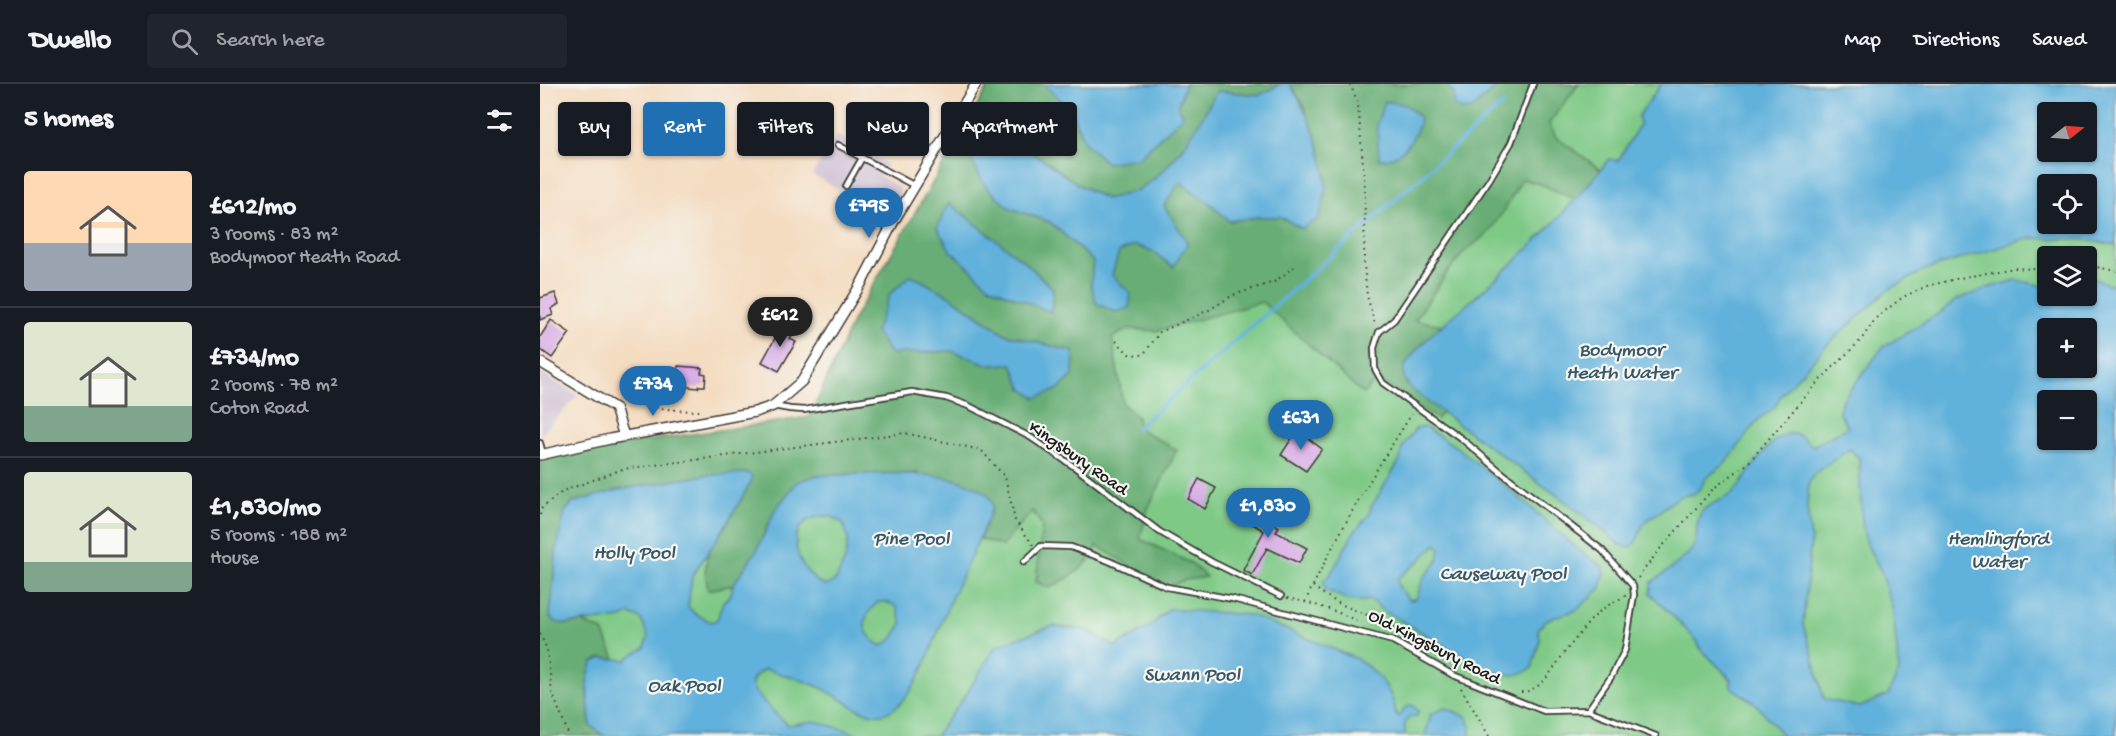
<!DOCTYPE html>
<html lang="en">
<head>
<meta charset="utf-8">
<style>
  :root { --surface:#171b24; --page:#20242c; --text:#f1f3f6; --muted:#9ea1a6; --line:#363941; --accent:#1f6fb2 }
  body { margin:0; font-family:"Gochi Hand",sans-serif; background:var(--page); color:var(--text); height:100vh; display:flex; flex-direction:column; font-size:22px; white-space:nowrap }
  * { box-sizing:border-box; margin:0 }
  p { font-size:20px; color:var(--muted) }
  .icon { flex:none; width:33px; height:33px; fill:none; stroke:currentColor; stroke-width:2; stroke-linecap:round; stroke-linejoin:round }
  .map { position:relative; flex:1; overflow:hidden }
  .details { display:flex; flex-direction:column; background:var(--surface); width:540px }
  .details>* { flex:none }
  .banner { position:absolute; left:18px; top:18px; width:570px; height:54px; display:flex; gap:12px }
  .needle { width:39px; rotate:73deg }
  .tools { position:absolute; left:1497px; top:18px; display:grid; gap:12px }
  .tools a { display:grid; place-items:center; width:60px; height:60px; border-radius:6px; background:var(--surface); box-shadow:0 2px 4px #0004; font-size:30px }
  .price { position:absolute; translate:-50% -51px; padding:0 14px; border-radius:21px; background:var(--accent); color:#fff; font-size:20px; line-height:39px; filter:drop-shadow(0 2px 3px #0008) }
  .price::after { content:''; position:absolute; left:50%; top:36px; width:18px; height:14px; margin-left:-9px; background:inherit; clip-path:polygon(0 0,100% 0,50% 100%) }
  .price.selected { background:#222; color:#fff }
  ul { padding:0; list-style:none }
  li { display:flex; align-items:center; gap:18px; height:150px; padding:0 24px }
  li+li { border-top:2px solid var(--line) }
  li span { display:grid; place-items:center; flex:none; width:168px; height:120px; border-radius:6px; color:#555 }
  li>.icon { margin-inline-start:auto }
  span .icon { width:72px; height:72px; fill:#fffc; stroke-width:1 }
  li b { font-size:26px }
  h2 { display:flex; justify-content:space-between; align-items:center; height:72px; padding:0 24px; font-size:26px }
  .tag { padding:0 21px; border-radius:6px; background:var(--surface); box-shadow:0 2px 4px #0004; font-size:21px; line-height:54px }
  .tag.selected { background:var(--accent); color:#fff }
  header { display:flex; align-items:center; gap:36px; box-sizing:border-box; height:84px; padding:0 30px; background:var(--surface); border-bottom:2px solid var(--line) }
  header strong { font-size:28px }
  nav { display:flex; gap:33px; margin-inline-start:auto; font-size:21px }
  .search { width:420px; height:54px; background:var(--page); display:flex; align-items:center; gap:15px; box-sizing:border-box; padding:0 21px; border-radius:6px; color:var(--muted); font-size:22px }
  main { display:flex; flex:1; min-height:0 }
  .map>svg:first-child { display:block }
</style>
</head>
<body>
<header>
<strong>Dwello</strong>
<div class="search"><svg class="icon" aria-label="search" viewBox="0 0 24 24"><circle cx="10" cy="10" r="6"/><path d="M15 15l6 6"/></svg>Search here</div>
<nav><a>Map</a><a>Directions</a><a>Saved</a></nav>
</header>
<main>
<section class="details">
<h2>5 homes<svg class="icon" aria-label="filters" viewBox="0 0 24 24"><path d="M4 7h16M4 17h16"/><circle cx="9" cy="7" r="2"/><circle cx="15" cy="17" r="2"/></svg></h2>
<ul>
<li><span style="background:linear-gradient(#ffd9b3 60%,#9aa5b1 0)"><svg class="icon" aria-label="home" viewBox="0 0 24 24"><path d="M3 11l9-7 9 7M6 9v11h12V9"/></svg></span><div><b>£612/mo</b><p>3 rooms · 83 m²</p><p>Bodymoor Heath Road</p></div></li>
<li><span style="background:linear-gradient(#dfe7d0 70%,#7fa58c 0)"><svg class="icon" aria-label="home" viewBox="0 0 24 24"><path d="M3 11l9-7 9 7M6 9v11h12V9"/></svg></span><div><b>£734/mo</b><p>2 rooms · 78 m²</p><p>Coton Road</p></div></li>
<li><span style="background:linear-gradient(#dfe7d0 75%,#7fa58c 0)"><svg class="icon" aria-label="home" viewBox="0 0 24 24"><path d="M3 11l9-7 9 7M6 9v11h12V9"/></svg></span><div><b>£1,830/mo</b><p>5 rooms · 188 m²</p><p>House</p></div></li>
</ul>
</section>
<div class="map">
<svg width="1576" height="652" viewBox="0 0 1576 652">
  <rect width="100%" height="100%" fill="#f6f6f2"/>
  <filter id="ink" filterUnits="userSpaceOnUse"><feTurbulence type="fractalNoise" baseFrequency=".0167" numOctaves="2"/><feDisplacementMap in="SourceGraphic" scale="12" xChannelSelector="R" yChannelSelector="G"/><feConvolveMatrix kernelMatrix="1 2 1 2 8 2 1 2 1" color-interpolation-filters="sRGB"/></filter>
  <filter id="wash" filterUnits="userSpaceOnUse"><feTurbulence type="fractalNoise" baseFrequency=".008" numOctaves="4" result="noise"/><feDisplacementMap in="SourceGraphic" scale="24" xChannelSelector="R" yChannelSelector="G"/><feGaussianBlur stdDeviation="1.35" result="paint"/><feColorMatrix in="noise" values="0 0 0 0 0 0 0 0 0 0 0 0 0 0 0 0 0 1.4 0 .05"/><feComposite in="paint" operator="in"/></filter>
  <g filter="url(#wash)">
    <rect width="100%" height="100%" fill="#f4dcc0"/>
    <path fill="#cdbed2" d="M297,51L347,80L340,92L356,102L360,106V112L349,132L272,91Z
      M0,289L38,311L0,352Z"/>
    <path fill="#7fc987" stroke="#4e7252" stroke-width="1.5" fill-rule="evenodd" d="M450,0H1576V652H0V377L42,366L270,333L313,236ZM1508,28H1546V68H1508ZM1508,100H1546V140H1508ZM1508,172H1546V212H1508ZM1508,244H1546V284H1508ZM1508,316H1546V356H1508Z"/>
    <path fill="#67ad74" stroke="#426448" stroke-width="1.5" fill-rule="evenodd" d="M450,0H504L530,25L545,59L598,74L643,32L638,22L645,0H741L720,11L677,7C658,42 636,81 602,104C593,110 577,112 566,115L537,100L501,74L470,124L510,138L553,177L551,201L572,191L578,168L594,161L612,167L633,183L624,122L640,98L670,119L689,137L718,133H741L762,145L766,25L750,0H904L932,25L960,0H1039L1009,39L1016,53L1061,86L1037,116L1003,101L982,95L964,126L949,148L923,169L904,193L875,236L902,241L883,261L866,300L903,327L897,335L837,295L823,310L722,218L616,247L588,245L572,254L583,320L597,333L598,344L637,366L608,424L600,455L651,479L666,493L645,496L627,503L557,462C549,484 529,494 509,504L496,498L502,441L492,427L462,462L440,455L453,422L378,389L288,391L235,426L217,466L193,501L168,506L165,487L169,464L183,446L210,400L166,391L78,406L34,418L17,462L10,533L25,540L42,538L63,547L75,575L61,574L52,579L47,597L50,641L64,652H0V377L42,366L270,333L313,236ZM486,179L513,205L511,228L449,202ZM408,211L465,250L534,268L482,304L472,280L450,281L412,267Z"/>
    <path fill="#60b1db" stroke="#3e667c" stroke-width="1.5" fill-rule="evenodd" d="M504,0H645L638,21L643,32L598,74L567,79L545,59L530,25Z
      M741,0H750C769,31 784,64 786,101C786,112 782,124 779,134L762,145L741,133H718L689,137L670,119L640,98L624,122L648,159L633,183L612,167L595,161L579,168L572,191L591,210L589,224L575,228L557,220L551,201L553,177L510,138L470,124L445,102L432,77L437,57L454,48L501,74L537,100L566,115C577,112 593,110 602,104C636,81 658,42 677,7L720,11Z
      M904,0H960L932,25L921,26L914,21V9Z
      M1121,0H1576V161L1544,156L1491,154L1387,185L1348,206L1285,263L1242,310L1234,324L1219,335L1184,381L1166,394L1161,403L1155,410L1140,412L1104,439L1097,456L1090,464L1080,461L1049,435L887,317C877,309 861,300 864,286C867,272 895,247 906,238C965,189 1022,136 1069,75L1078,77L1100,40L1098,33ZM1508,28H1546V68H1508ZM1508,100H1546V140H1508Z
      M845,17L866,21L880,34C878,49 867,66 853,73C849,75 843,75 839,75L837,39Z
      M409,119L486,179L513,205L511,228L449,202L410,166L397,144Z
      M371,191L408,211L465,250L534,268L533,292L517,306L496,314L482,304L472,280L450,281L412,267L351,270L335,248L350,210Z
      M1551,194L1576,202V652H1243L1216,620L1191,603V595L1160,564L1157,557L1110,509L1112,498C1122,491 1149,473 1154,462C1159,451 1154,436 1163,426C1171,419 1183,416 1192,410C1208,396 1231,341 1258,351C1263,353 1268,359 1273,362L1308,343L1299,329L1301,318L1343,263L1403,227L1416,216L1450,203L1477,196L1502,202L1507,201L1508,212H1546L1547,195ZM1508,244H1546V284H1508ZM1508,316H1546V356H1508ZM1310,365L1319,374L1322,440L1327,461L1341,487L1353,527L1359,587L1348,611L1320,623L1284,615L1272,568L1263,541L1271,456L1267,423L1269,398L1275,389Z
      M885,343L918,364L979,413L1040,467L1062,482L1064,489L1061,504L1037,526L1006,536L998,545L1000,555L992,584C977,594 968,591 952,588L840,525C832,510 822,520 809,516C799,514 799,509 786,507L784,502V496L790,491L814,448L829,431L831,423L860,376L862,364L876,344ZM896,460L900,464L898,477L884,493L876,515L869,516L859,503L857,495L878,478Z
      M208,389L212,393L210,400L183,446L152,492L148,523L155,530L171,538L177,536L183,518L191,510L193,501L217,466L235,426L257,398L274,392L288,391C328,390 416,383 447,410C450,413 451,418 453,422C439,458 421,492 406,527C395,554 372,635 334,630C317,628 304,616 289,608C270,597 246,592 225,585C220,588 213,592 212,599C210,607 241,635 248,641L275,637L326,652H64L50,641L47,597L52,579L61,574L87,576L90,572L105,564L108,552L101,535L90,530L81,534L25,540L16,538L10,533L17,462L25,427L34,418L78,406L166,391ZM291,432L303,439L308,454L306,473L296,496L286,502C260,492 238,442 277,433C281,432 287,432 291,432ZM338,518H347L357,523L362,540L352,555L342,562C320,550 320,534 338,518Z
      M629,525L711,531L817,575C837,588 854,606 856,631L859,632L865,624L872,621L878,627L877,632L870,633L865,639V652H395L425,612L456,562L512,542L548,546L575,563L608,544Z
      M905,624L926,632L931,643L929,652H885L891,630Z"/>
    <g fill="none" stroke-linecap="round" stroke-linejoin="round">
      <path stroke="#60b1db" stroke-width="4" d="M597,344L963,20"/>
    </g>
    <g id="blocks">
      <path fill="#d7a7e5" d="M15,209L19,220L11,225L13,231L0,236V214Z
        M11,236L30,249L12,274L0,265V253Z
        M243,240L255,247L250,255L256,258L239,287L222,278Z
        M138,282L162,284L161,289L166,290L165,302H159L158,304L140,302L141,295H137Z
        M757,346L782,365L766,387L741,371Z
        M659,395L676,404L665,425L648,415Z
        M697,416L739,443L736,448L767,464L759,479L727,464L712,491L703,486L724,447L691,426Z"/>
    </g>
  </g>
  <g filter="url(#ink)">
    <use href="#blocks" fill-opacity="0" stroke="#3c3935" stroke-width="1.5"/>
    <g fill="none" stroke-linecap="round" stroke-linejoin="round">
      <g stroke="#3c3935" stroke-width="8">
        <path id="service" d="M993,0L971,59L949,96L854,236L839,248L834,264L835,285L843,299L922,355L961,388L1062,466L1093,502L1094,511L1085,566L1071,593L1048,626
          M298,61L375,102
          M306,102L322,74
          M233,322L250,325L264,326L372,308L406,314L429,322L490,353L536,384L620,448L672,478L741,512
          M0,359L3,370
          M484,478L501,462L531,463L569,477L627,503L693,515L853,557L913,591L1004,627L1048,626L1116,652"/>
      </g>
      <g stroke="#3c3935" stroke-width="12">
        <path id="minor" d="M0,278L75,324L84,352
          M0,371L70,355L215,328L233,322L262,297L321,200L355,135L436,0"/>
      </g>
      <path stroke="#3c3935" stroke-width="2" stroke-dasharray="1.5 4.5" stroke-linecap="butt" d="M810,0L818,19L825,106L824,181L827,212L835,240
        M1546,181L1576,187
        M576,257L589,270L603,271L620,248L669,226L693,211L734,198L754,183
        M81,315C107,323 133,327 161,327
        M0,431L2,424L23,407L83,385L365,349L441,366L465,393L475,436L493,461
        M1098,494L1119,466L1174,404L1207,380L1278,298L1321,256L1336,234L1363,213L1387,202L1420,194L1474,184L1508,186
        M773,502C798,523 816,525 844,538C866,548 886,561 906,574L907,578
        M747,514C772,519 798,527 821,539
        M765,518C797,451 831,392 872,330
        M0,550L7,565L12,608L29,652
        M921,604L949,652
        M981,608C1002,608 1014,582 1025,568C1035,556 1044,543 1055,532C1063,523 1076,517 1087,511"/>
      <use href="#service" stroke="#fff" stroke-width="4.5"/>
      <use href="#minor" stroke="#fff" stroke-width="9"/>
    </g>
  </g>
  <g text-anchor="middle" stroke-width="4.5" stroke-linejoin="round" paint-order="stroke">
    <g font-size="18" fill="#1c1c1c" stroke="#f6f6f2">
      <text transform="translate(539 373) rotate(35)" y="6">Kingsbury Road</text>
      <text transform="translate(895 562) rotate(27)" y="6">Old Kingsbury Road</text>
    </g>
    <g font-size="20" font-style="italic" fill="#375868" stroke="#f6f6f2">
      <text x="1081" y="271">Bodymoor<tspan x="1081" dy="23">Heath Water</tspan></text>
      <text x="371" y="460">Pine Pool</text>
      <text x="1458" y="460">Hemlingford<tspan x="1458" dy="23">Water</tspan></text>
      <text x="94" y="474">Holly Pool</text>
      <text x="963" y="495">Causeway Pool</text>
      <text x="652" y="596">Swann Pool</text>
      <text x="144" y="607">Oak Pool</text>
    </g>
  </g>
</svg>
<div class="tools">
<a><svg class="needle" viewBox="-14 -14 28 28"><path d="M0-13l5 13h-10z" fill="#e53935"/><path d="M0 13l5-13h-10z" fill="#9ea1a6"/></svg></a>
<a><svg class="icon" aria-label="locate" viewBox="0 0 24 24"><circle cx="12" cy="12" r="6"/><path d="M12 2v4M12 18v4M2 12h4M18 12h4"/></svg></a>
<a><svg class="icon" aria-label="layers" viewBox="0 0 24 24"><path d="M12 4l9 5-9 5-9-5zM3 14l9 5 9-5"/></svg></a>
<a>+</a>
<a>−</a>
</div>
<b class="price" style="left:329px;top:155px">£795</b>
<b class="price selected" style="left:240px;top:264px">£612</b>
<b class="price" style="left:113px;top:333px">£734</b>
<b class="price" style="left:761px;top:367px">£631</b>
<b class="price" style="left:728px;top:455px">£1,830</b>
<div class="banner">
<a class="tag">Buy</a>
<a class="tag selected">Rent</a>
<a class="tag">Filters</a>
<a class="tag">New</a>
<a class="tag">Apartment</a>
</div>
</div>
</main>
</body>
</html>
